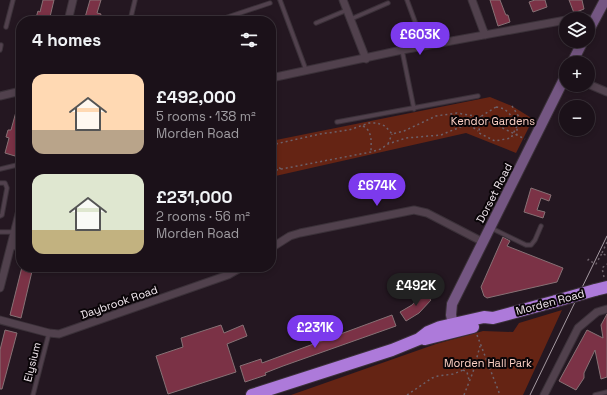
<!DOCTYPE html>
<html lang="en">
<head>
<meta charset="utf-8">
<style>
  :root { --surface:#1b1119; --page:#281f26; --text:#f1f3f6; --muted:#a09da2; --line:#393138; --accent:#7c3aed }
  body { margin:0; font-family:"Space Grotesk",sans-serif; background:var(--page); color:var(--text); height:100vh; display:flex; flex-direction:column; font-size:15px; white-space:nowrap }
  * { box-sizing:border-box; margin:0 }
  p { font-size:13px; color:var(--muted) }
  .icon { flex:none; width:22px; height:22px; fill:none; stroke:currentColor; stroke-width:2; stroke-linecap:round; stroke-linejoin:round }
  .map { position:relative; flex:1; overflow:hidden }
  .details { position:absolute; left:16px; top:16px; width:260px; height:256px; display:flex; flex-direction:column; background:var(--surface); border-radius:16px; box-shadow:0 2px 6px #0003,0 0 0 1px var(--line) }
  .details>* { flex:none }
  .fabs { position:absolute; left:559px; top:12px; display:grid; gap:8px }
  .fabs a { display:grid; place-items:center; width:36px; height:36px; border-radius:50%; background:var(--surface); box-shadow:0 2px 6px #0003,0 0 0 1px var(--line); font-size:20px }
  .price { position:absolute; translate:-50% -34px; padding:0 9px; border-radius:14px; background:var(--accent); color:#fff; font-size:13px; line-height:26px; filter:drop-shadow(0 1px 2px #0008) }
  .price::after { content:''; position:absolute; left:50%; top:24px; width:12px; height:9px; margin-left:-6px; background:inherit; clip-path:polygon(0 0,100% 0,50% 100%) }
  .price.current { background:#222; color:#fff }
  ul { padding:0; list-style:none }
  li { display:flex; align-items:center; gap:12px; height:100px; padding:0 16px }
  li span { display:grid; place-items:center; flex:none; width:112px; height:80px; border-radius:12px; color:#555 }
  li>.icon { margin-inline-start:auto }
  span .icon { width:48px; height:48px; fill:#fffc; stroke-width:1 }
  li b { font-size:17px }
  h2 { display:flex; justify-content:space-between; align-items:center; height:48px; padding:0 16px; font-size:17px }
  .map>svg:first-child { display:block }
</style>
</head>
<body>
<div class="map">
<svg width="607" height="395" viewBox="0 0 607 395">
  <rect width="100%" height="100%" fill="#241721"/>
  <path fill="#652414" d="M490,97L512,106L533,119L516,153L466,133L271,177V141Z
    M562,310L523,395H291L436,344L476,333L483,331L513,332L519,323Z"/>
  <path fill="#7b3246" stroke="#877175" d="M43,0H54L49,21H35L38,11L40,12Z
    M90,0H101L97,13L101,14L99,21H84Z
    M490,0H500L505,13L506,15H508L510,22L498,26Z
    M535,0H545L547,7L533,12L529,2Z
    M569,0H582L584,9L574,13Z
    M19,101H21V135L15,156L5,153L9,138L6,137L8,130H11Z
    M531,188L551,195L549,201L541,198L537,210L545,212L543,218L524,212Z
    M503,237L510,241L507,246L563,268L557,282L487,298L484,296L481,287Z
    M22,267H33L21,318L10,315Z
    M423,293L431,300L419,313L406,321L400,312L412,305Z
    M607,314V377L601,379L595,350L584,373V378L576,390L559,381L587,330L603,338L601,325Z
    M392,315L396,326L283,366L265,373L266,375L245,382L240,366L261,359L262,363Z
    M221,325L224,333L243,325L247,336L227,344L236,372L168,394L156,356L183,347L181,338Z
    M5,330L17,333L2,389H0V350Z"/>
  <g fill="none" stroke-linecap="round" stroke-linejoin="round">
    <g stroke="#3b3139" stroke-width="5.5">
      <path id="service" d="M280,0L306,70
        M407,0L424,46
        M351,19L388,3
        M130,21L135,0
        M216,21L270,3
        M316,23L347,10
        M6,27L13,0
        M0,50L1,45
        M402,50L414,109
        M337,122L478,96
        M0,169L21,164
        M0,183H5L7,188L2,215L0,216
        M491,228L526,245H531L535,240L541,226
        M0,232H14
        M33,395L49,333
        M595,395L607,392"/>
    </g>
    <g stroke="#3b3139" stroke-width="9">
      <path id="minor" d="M343,0L366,59
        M472,0L485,35
        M573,19L583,18L593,20
        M68,21L73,0
        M271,78L402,50L566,20
        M588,84L607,92
        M0,96L21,91
        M11,245L21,247
        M271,248L290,236L300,233L414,210L427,213L483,242
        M0,288L21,206
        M0,320L49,333L59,334L228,275L242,267
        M544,395L578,328L597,312L607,309"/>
    </g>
    <g stroke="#3b3139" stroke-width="12">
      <path id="secondary" d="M588,32L605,0
        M572,63L583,41
        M453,324L451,315L452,304L566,75"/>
    </g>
    <g stroke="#3b3139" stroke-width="14">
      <path id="trunk" d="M595,290L607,287
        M425,339L473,327
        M252,395L392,350L419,339L428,332L440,327L484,317L493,318L556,301"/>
    </g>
    <path stroke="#6d616a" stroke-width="1.5" stroke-dasharray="2 3" stroke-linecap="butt" d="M512,106L519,117L517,126V134L513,137
      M496,107C508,108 512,117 517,126L511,138L495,141L479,133L480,117Z
      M363,126C373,131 371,143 371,152
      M388,144L392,134
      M271,145L320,134L349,130L369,123H377L385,126L392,134L404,131L436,116L457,113L480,117L525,139
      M271,150L277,145
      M271,162L281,169
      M271,171L371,152L381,149L388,144L406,138L441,135L465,125L471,126L478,131
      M602,253L607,242
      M589,259L588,260L596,264L602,253L607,256
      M604,277L602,268L607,264
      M477,335L500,395
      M463,370L467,372L469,380
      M407,395L432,378L438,376L453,374L461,371L476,361
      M464,395L473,372L480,346"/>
    <use href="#service" stroke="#51414d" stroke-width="3.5"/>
    <use href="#minor" stroke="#51414d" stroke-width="7"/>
    <use href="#secondary" stroke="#745682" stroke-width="10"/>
    <use href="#trunk" stroke="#ad7ada" stroke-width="12"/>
    <path stroke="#a59aa2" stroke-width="1" d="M530,395L607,236"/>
    <g stroke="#3b3139" stroke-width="14" stroke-linecap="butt">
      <path id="trunk-bridge" d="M556,301L595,290"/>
    </g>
    <use href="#trunk-bridge" stroke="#ad7ada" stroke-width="12"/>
  </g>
  <g text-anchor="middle" stroke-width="4" stroke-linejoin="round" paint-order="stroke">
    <g font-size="11" fill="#fdd1c5" stroke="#0a0508">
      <text x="493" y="125">Kendor Gardens</text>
      <text x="488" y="367">Morden Hall Park</text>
    </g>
    <g font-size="11" fill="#f5ebf2" stroke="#0a0508">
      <text transform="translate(494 193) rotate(-63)" y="4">Dorset Road</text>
      <text transform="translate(119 302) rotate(-19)" y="4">Daybrook Road</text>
      <text transform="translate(550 302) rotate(-15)" y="4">Morden Road</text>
      <text transform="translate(32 362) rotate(-76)" y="4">Elysium</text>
    </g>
  </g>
</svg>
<div class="fabs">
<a><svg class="icon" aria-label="layers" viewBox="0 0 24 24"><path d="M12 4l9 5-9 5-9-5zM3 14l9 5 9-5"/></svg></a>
<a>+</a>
<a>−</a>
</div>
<b class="price" style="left:420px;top:56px">£603K</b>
<b class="price" style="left:377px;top:207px">£674K</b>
<b class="price current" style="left:416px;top:307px">£492K</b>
<b class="price" style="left:315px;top:349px">£231K</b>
<section class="details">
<h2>4 homes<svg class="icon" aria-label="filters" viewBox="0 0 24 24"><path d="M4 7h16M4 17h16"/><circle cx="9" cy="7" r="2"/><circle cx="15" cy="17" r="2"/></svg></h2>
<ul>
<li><span style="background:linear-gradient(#ffd9b3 70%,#b9a48a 0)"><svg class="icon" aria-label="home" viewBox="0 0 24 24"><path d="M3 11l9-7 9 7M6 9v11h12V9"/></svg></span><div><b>£492,000</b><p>5 rooms · 138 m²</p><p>Morden Road</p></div></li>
<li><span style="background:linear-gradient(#dfe7d0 70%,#c2b280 0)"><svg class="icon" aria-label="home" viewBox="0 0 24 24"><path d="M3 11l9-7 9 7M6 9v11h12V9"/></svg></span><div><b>£231,000</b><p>2 rooms · 56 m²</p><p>Morden Road</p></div></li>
</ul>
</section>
</div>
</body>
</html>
